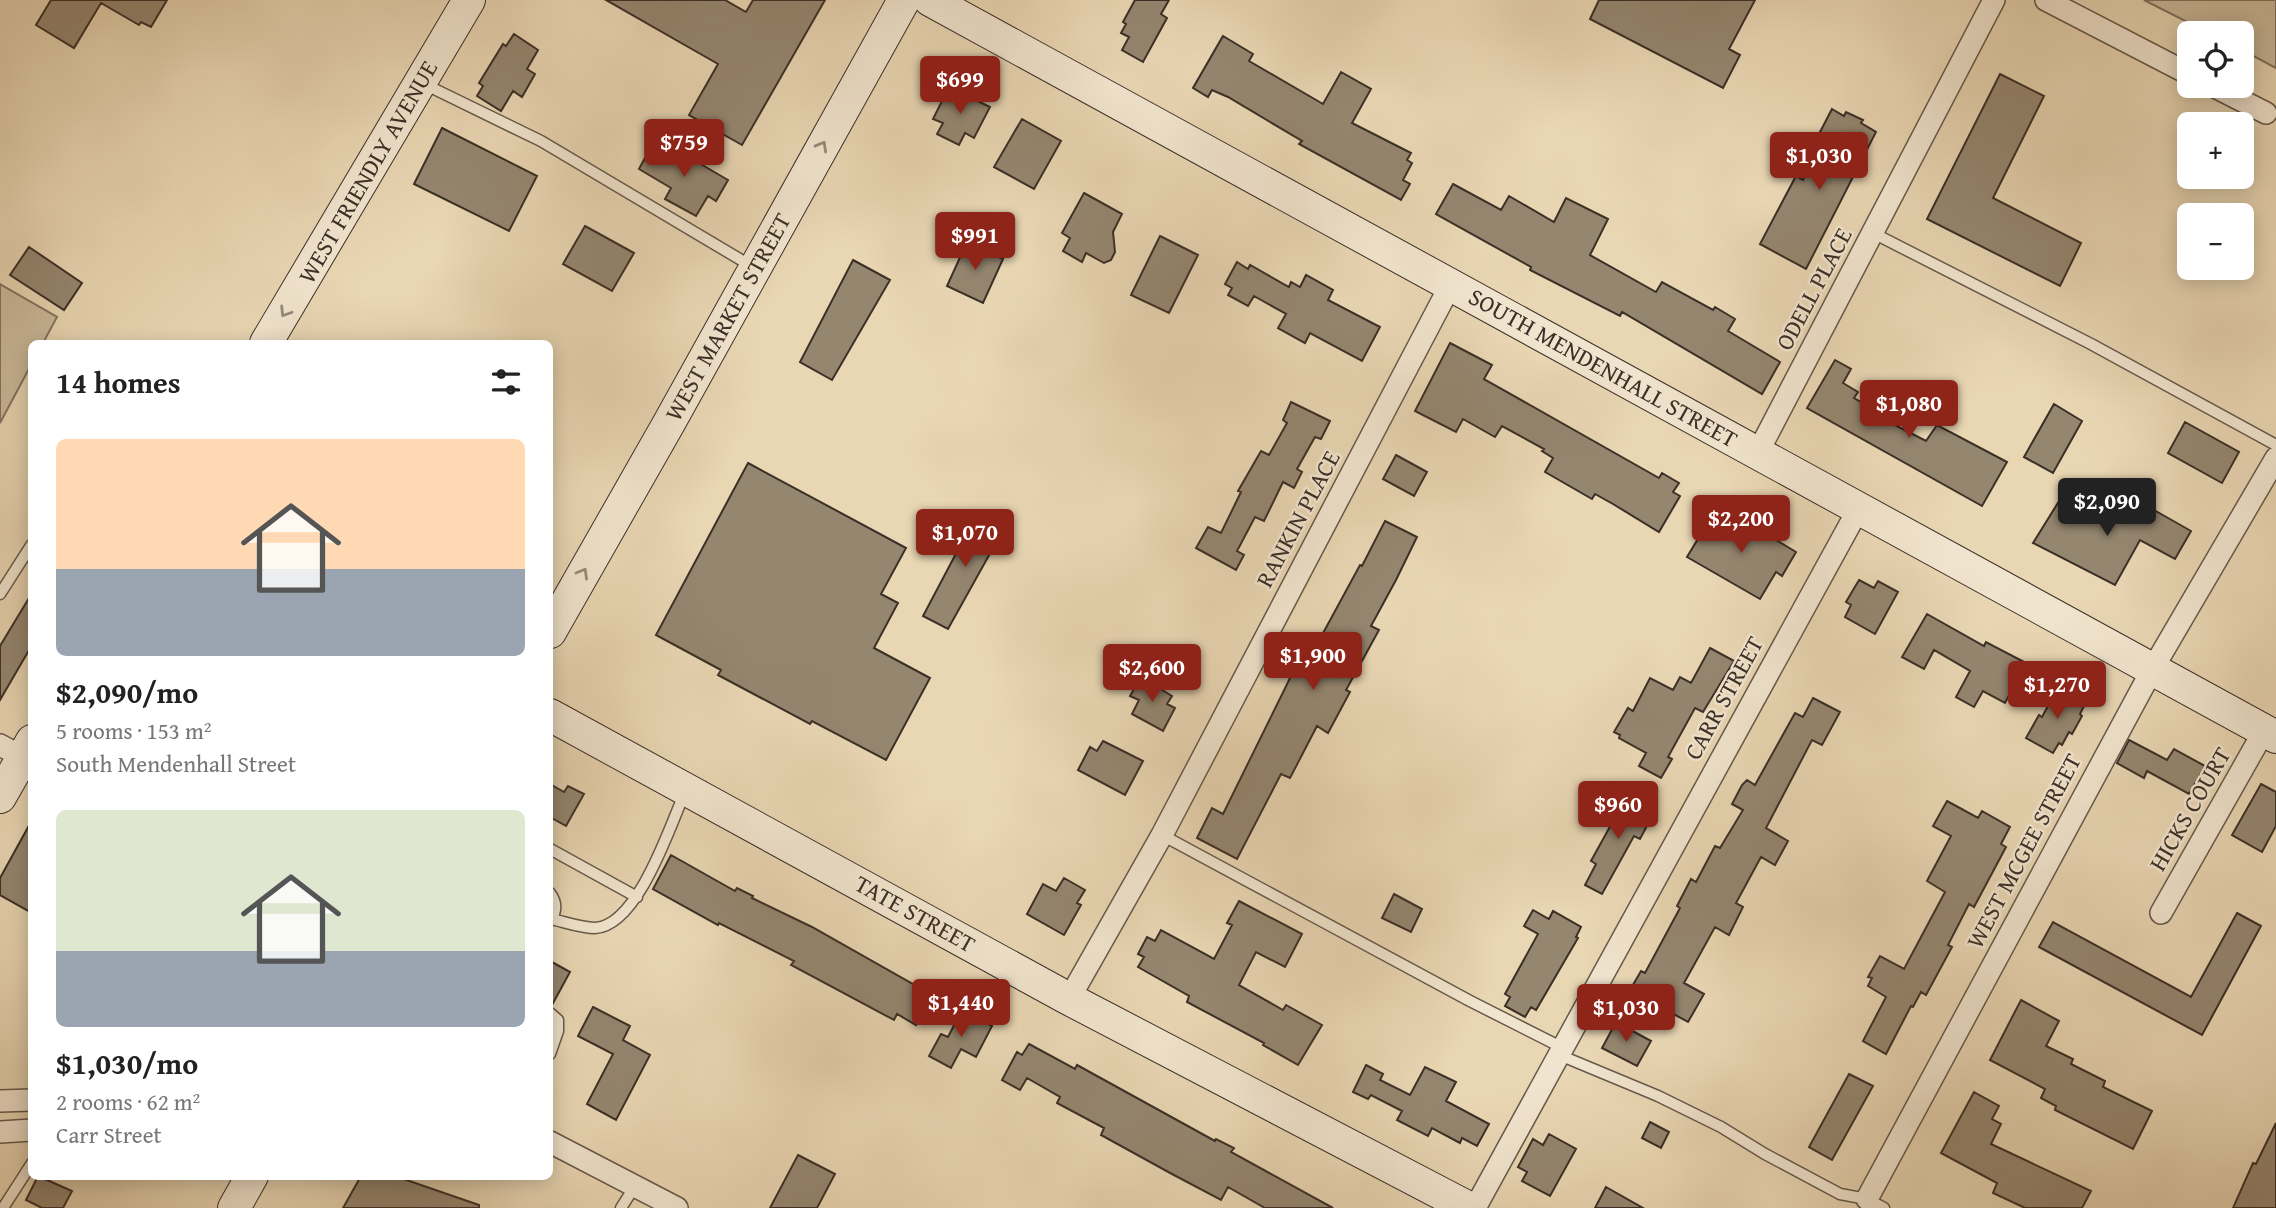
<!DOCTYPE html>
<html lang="en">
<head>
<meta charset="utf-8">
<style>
  :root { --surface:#fff; --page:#f2f2f2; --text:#222; --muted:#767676; --accent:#8f2418 }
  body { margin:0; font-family:"Gentium Book Plus",serif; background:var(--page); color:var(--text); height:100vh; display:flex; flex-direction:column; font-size:26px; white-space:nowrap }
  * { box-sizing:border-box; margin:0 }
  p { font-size:23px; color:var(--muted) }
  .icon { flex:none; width:38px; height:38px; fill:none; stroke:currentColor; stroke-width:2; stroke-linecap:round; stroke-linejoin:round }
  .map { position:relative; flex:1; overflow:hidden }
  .sheet { position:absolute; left:28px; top:340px; width:525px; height:840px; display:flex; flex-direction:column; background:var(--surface); border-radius:10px; box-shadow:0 4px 18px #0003 }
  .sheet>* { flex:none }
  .tools { position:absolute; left:2177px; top:21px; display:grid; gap:14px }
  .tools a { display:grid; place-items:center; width:77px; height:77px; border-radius:10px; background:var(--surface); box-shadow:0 4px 18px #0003; font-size:35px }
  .price { position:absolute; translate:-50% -60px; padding:0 16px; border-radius:7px; background:var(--accent); color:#fff; font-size:23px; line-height:46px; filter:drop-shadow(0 2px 4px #0008) }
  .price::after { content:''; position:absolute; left:50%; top:42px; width:21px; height:16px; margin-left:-10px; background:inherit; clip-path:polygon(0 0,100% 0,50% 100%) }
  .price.current { background:#222; color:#fff }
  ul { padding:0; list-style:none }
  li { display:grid; align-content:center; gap:14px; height:371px; padding:0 28px }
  li span { display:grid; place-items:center; height:217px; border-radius:10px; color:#555 }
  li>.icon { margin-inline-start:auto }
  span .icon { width:126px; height:126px; fill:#fffc; stroke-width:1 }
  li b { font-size:30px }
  h2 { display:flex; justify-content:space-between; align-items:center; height:84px; padding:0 28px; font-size:30px }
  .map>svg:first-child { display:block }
</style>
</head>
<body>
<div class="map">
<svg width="2276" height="1208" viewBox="0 0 2276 1208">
  <rect width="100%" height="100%" fill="#e9d6b3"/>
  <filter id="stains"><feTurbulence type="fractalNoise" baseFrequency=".00286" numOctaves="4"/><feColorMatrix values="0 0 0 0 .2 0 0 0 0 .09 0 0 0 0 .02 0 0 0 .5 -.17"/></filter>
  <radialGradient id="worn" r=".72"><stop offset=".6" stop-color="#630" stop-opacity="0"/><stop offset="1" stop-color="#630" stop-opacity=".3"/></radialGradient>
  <path fill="#cbba9b" stroke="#837461" stroke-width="2" d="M2144,0H2276V68L2242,50V33H2209Z
    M0,284L57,317L43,343H32L31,365L0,423Z"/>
  <path fill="#958670" stroke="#3b2f27" stroke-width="2" d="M51,0H167L151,27L141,22L139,25L101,3L74,48L36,25Z
    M606,0H725L746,12L753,0H825L742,145L689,115L718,64Z
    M1135,0H1169L1161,14L1167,18L1143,62L1122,50L1129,37L1121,33L1126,24L1123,22Z
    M1599,0H1755L1729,49L1740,55L1723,88L1590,19Z
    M514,34L538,50L527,69L535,74L522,97L513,91L501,111L477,96L483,86L479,83L503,44L506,46Z
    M1223,36L1253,54L1249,61L1323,104L1341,72L1371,89L1352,123L1411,153L1407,160L1412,163L1403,180L1410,184L1401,200L1299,144L1302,141L1228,97L1212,90L1208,97L1193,88Z
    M2000,74L2044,96L1993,198L2081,243L2060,286L1927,219Z
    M949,87L990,107L974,138L965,133L959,145L937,134L943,123L933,119Z
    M1832,109L1844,116L1846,112L1863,120L1861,123L1876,132L1806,269L1760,244L1796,176L1803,180L1807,172L1814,176L1833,139L1820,132Z
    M1022,119L1061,141L1034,189L994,167Z
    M442,128L537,176L509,231L414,184Z
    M670,146L728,180L716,201L708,196L696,216L665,199L671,188L639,169L651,147L665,154Z
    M1453,184L1501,210L1509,196L1554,222L1566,198L1608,219L1590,255L1656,292L1662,282L1713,310L1715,307L1735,319L1728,331L1780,362L1762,394L1622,312L1620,316L1530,270L1531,267L1436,214Z
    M1084,193L1122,214L1113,232L1115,252L1111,260L1104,263L1086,253L1082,262L1063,251L1070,238L1062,233Z
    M585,226L634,253L612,291L563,264Z
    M1160,236L1198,255L1169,313L1131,295Z
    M967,242L1003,259L983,303L947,286Z
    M29,247L82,283L64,310L10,275Z
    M853,260L890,280L832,380L800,362Z
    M1237,262L1248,269L1250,265L1289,287L1291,282L1300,287L1306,275L1333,290L1328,300L1380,327L1362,361L1310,333L1305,343L1278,328L1286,314L1254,296L1248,306L1228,295L1232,288L1225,284Z
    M1450,343L1492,365L1484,379L1659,478L1662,473L1679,483L1673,492L1680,496L1659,532L1613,504L1595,494L1592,499L1545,472L1553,458L1542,451L1544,449L1502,426L1495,437L1463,419L1456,432L1415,411Z
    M1835,360L1851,369L1843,383L1858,392L1854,398L1890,419L1889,422L1926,441L1937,425L2007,462L1982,506L1807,408Z
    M1291,402L1330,421L1321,439L1315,437L1297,469L1302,472L1294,488L1283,482L1264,521L1255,517L1237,551L1244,555L1236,570L1196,548L1208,527L1221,533L1241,492L1238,491L1261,451L1269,455L1287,423L1283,420Z
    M2054,404L2082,421L2053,473L2024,457Z
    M2185,422L2239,452L2222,483L2168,453Z
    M1396,455L1427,472L1414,496L1383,479Z
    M748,463L906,548L881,594L898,603L874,648L930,678L886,760L812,721L810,724L718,675L721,670L656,635Z
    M2061,498L2111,526L2123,505L2149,519L2154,510L2191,531L2175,559L2140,540L2115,585L2033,543Z
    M979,510L1007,523L948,629L923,616Z
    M1715,511L1754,535L1758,529L1796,552L1782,576L1776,572L1760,599L1687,557Z
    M1385,521L1417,537L1396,580L1371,626L1379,630L1346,690L1350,692L1328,733L1317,726L1290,778L1281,774L1237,859L1197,838L1212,808L1223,814L1296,666L1303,670L1360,565L1362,566Z
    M1859,580L1874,588L1878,581L1898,592L1875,634L1845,617L1851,605L1846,602Z
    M32,593V645L0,700V646Z
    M1927,614L1984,646L1986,642L2026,663L2005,703L1983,691L1974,707L1956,697L1970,671L1934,650L1924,669L1902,657Z
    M1710,648L1734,661L1703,712L1695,708L1668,757L1672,759L1661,778L1639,766L1646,753L1619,738L1620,735L1614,732L1628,708L1633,711L1650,678L1673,690L1680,677L1691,683Z
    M1141,677L1172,696L1167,704L1175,708L1163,731L1132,714L1139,700L1130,696Z
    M2058,687L2086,702L2080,714L2082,716L2072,734L2069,732L2062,745L2059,743L2053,753L2026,738L2039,715L2042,717Z
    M1813,698L1840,712L1822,745L1812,740L1766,828L1788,841L1775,865L1761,857L1736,903L1743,907L1729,935L1715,927L1684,983L1704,994L1688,1022L1630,990L1641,971L1645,973L1680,908L1677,906L1691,879L1696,882L1715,846L1720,848L1743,810L1732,804L1742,785L1747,780L1755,785L1795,713L1803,717Z
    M2129,740L2167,760L2174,749L2205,766L2189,794L2147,771L2144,778L2117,763Z
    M1103,741L1143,761L1125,795L1078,770L1090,747L1097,751Z
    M550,784L564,792L568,786L584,794L566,826L550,817Z
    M2261,784L2276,792V826L2262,852L2232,835Z
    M1638,792L1654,800L1643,819L1649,822L1640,839L1634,836L1602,894L1585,885L1596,864L1591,861L1612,823L1608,821L1617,805L1627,811Z
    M1947,801L1978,818L1982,811L2010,827L2001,844L2006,847L1974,907L1969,904L1948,945L1952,947L1926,995L1921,992L1913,1007L1911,1006L1886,1054L1863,1041L1886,997L1868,986L1872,978L1868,977L1880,956L1904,969L1945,892L1927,881L1951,836L1933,826Z
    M32,820V913L0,895V878Z
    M671,855L735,891L737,888L753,896L752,898L812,927L932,995L916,1025L897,1014L894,1020L791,965L794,961L719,923L718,925L653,889Z
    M1064,878L1085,890L1077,903L1081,905L1064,935L1027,914L1043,884L1056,891Z
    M1394,894L1422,909L1411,932L1382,918Z
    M1239,901L1302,934L1285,967L1256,952L1239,985L1283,1010L1286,1005L1322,1025L1298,1065L1263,1045L1264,1043L1187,1002L1189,996L1138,967L1144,957L1138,954L1147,937L1155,941L1161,930L1214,959L1232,925L1227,923Z
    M1533,910L1549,919L1553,911L1581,927L1576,937L1578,938L1536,1010L1531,1007L1525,1017L1505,1006L1510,997L1505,994L1538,934L1524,926Z
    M2237,913L2261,926L2202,1035L2039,947L2053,922L2191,997Z
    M550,961L570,972L552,1005H550Z
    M2021,1000L2059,1021L2046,1046L2073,1059L2071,1064L2105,1081L2103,1087L2152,1111L2133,1149L2055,1110L2056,1106L2041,1098L2045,1089L1990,1060Z
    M593,1007L630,1026L623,1040L650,1055L616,1120L587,1104L613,1054L578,1036Z
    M962,1010L992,1026L976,1057L961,1049L951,1068L929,1056L941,1034L948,1037Z
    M1616,1022L1651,1041L1637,1066L1602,1048Z
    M1029,1044L1075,1069L1077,1065L1215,1141L1216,1139L1234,1148L1231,1152L1333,1208H1265L1228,1187L1221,1200L1172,1174L1101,1135L1104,1128L1057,1103L1060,1097L1027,1078L1020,1090L1002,1080L1017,1052L1022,1055Z
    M1366,1065L1383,1074L1380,1080L1410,1095L1425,1067L1456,1082L1446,1101L1489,1124L1477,1146L1462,1138L1460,1143L1432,1128L1428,1136L1397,1120L1402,1111L1371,1095L1368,1099L1353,1092Z
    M1849,1074L1873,1086L1832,1160L1809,1147Z
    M1974,1092L1999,1106L1992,1119L2001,1124L1991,1144L2091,1191L2082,1208H2025L1993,1193L1997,1183L1941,1153Z
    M1650,1122L1669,1132L1661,1148L1642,1138Z
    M2276,1123V1208H2233L2253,1163L2256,1164Z
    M1549,1134L1576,1149L1550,1196L1522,1181L1527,1172L1518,1167L1533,1139L1543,1145Z
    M798,1155L835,1174L817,1208H770Z
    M38,1176L72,1191L63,1208H42L26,1200Z
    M361,1176H395L479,1205V1208H343Z
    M1606,1187L1643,1208H1595Z"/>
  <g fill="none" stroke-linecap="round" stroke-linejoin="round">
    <g stroke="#66594a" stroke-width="13">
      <path id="lane" d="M424,84L541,141L753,267
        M1873,233L2091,344L2276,445
        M0,594L32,544
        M1162,835L1470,1001L1561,1047
        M550,849L637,897
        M550,893C557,902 557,912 550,921
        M551,919C565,922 581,928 595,928C638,926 670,826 685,792
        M550,1013L558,1020V1031L550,1054
        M1557,1054L1658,1096L1721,1127L1765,1154L1840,1194L1867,1199L1884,1208
        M3,1208L32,1163
        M621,1208L635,1186"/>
    </g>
    <g stroke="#66594a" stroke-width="24">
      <path id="street" d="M2046,0L2189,74
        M2213,86L2266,113
        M1757,454L1994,0
        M0,745L32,762
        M2161,913L2264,731
        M1069,999L1162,835L1451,284
        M0,1101L32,1100
        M0,1132L32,1130
        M550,1142L677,1208
        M1867,1199L2152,670L2276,458
        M1475,1208L1859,508"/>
    </g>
    <g stroke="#3b2f27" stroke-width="34">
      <path id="secondary" d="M930,0L2276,737
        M266,343L469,0
        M550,632L669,423L904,0
        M550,715L1069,999L1469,1208
        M0,797L32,741
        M234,1208L252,1176"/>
    </g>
    <use href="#lane" stroke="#f1e4ce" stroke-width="10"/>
    <use href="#street" stroke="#f1e4ce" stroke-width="21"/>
    <use href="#secondary" stroke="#f1e4ce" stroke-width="32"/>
  </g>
  <defs><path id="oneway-chevron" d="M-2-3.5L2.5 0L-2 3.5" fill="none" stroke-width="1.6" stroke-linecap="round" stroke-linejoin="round" transform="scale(1.75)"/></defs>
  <g stroke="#968a7a">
    <use href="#oneway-chevron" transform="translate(822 146) rotate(-61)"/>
    <use href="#oneway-chevron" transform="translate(285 312) rotate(122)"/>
    <use href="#oneway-chevron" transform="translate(583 573) rotate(-60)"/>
  </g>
  <g text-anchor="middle" stroke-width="5" stroke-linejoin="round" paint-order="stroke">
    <g font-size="24" fill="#3b2f27" stroke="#f1e4ce">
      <text transform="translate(368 172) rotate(-60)" y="8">WEST FRIENDLY AVENUE</text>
      <text transform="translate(1814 289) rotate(-62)" y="8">ODELL PLACE</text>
      <text transform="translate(728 317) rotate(-61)" y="8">WEST MARKET STREET</text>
      <text transform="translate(1603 368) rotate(29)" y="8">SOUTH MENDENHALL STREET</text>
      <text transform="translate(1298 519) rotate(-62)" y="8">RANKIN PLACE</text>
      <text transform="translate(1724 698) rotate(-61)" y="8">CARR STREET</text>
      <text transform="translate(2190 809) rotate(-60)" y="8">HICKS COURT</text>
      <text transform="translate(2024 851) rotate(-62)" y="8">WEST MCGEE STREET</text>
      <text transform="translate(915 914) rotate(29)" y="8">TATE STREET</text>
    </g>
  </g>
  <rect width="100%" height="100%" filter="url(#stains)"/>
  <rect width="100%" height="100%" fill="url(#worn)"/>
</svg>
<div class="tools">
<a><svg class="icon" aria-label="locate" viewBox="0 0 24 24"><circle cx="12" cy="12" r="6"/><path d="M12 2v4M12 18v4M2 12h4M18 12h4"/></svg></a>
<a>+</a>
<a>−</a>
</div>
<b class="price" style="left:960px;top:116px">$699</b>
<b class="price" style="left:684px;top:179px">$759</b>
<b class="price" style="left:1819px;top:192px">$1,030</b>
<b class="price" style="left:975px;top:272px">$991</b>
<b class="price" style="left:1909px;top:440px">$1,080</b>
<b class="price current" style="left:2107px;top:538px">$2,090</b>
<b class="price" style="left:1741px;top:555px">$2,200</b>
<b class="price" style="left:965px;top:569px">$1,070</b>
<b class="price" style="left:1313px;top:692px">$1,900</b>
<b class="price" style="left:1152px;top:704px">$2,600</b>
<b class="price" style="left:2057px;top:721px">$1,270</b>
<b class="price" style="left:1618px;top:841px">$960</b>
<b class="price" style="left:961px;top:1039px">$1,440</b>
<b class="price" style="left:1626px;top:1044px">$1,030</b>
<section class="sheet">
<h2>14 homes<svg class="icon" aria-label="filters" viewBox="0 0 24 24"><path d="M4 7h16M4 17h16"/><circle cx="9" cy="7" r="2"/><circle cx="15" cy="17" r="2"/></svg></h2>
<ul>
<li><span style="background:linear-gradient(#ffd9b3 60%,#9aa5b1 0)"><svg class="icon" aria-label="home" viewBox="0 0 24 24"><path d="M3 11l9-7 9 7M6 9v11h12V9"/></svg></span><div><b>$2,090/mo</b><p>5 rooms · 153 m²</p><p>South Mendenhall Street</p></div></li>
<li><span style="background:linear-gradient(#dfe7d0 65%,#9aa5b1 0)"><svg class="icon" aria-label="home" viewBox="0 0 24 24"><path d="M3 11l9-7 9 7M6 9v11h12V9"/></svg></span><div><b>$1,030/mo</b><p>2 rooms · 62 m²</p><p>Carr Street</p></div></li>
</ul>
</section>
</div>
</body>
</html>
